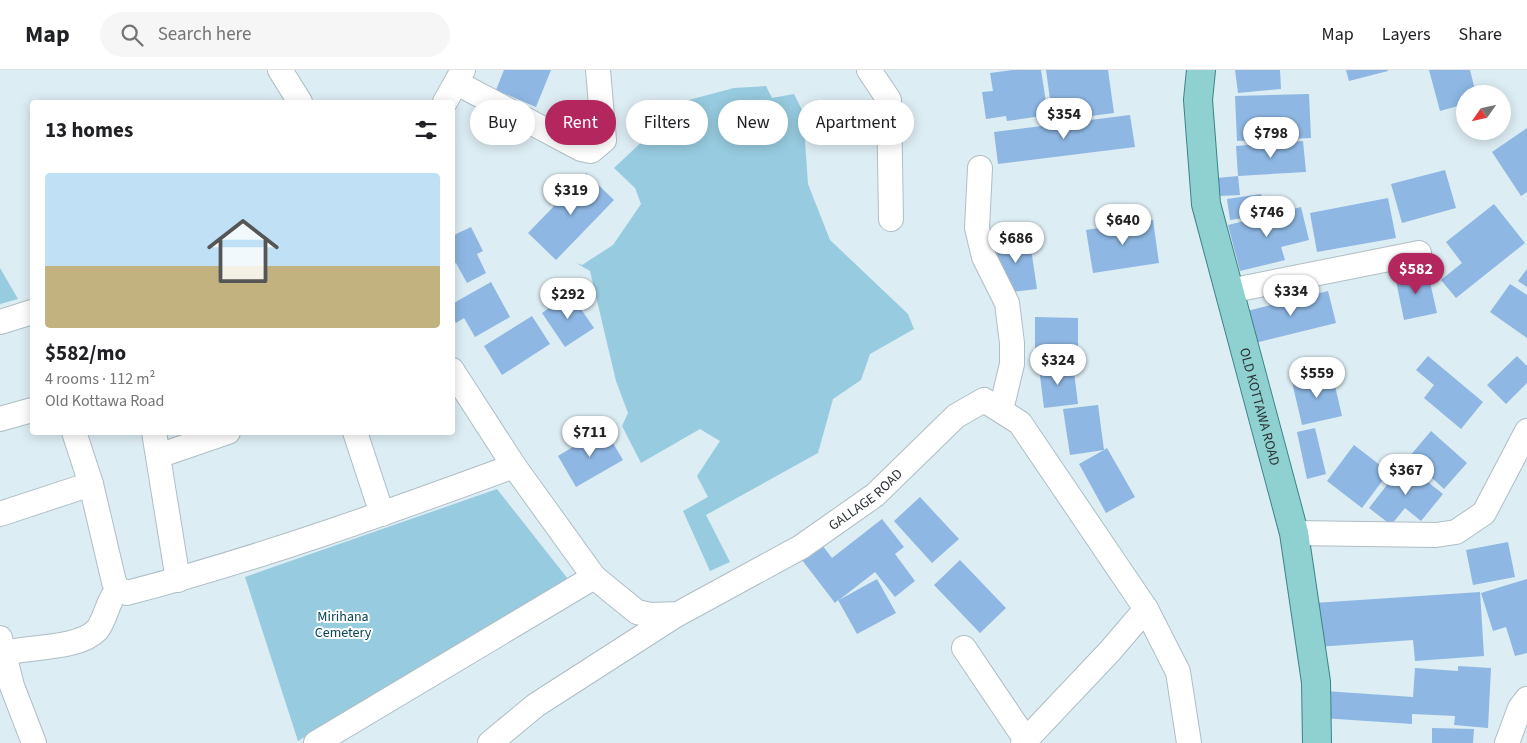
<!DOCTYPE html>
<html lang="en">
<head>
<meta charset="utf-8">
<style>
  :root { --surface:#fff; --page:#f6f6f6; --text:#202124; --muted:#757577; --line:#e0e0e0; --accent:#b3265e }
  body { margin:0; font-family:"Source Sans 3",sans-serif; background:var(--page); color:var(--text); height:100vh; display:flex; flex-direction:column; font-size:19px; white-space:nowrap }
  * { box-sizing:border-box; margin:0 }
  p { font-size:16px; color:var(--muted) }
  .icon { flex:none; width:28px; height:28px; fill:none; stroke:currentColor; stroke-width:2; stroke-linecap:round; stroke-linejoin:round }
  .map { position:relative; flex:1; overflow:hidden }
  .sheet { position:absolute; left:30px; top:30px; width:425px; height:335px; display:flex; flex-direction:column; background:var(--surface); border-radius:5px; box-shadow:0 2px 12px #0003 }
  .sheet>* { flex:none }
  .banner { position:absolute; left:470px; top:30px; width:475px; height:45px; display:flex; gap:10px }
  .needle { width:32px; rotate:236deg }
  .controls { position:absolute; left:1456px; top:15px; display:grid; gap:10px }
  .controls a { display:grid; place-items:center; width:55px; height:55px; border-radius:50%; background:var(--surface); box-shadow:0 2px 12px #0003; font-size:25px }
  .price { position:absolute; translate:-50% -42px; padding:0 11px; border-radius:18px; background:#fff; color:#222; font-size:16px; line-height:32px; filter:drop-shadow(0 1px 2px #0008) }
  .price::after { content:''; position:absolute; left:50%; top:30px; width:15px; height:11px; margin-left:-8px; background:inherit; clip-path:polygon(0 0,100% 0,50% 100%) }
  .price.on { background:var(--accent); color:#fff }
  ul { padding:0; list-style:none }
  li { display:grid; align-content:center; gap:10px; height:265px; padding:0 15px }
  li span { display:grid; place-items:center; height:155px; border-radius:5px; color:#555 }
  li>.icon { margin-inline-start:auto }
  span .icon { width:90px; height:90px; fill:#fffc; stroke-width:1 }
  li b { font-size:21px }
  h2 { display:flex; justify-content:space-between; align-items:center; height:60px; padding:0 15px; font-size:21px }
  .pill { padding:0 18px; border-radius:22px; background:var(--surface); box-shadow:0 2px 12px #0003; font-size:18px; line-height:45px }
  .pill.on { background:var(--accent); color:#fff }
  header { display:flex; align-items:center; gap:30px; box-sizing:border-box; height:70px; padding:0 25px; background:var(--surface); border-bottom:1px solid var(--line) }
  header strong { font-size:24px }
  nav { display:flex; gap:28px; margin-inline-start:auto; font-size:18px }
  .search { width:350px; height:45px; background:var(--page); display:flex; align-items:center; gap:12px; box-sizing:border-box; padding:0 18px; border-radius:28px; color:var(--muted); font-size:19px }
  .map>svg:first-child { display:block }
</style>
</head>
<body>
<header>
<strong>Map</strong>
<div class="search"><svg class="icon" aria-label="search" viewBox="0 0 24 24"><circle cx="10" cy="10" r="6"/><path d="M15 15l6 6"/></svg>Search here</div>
<nav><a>Map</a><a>Layers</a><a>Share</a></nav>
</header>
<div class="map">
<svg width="1527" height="673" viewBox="0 0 1527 673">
  <rect width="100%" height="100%" fill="#dcedf3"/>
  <path fill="#97cbdf" d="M766,16L772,28L794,24L803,42L808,114L830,170L908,244L914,259L870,284L861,310L833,329L818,383L706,445L730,492L710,501L683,441L708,427L697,406L720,371L700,359L641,393L622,356L628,343L616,311L590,201L576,193L582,195L613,175L641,134L635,118L614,98L685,31L734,18Z
    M0,198L18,229L0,234Z
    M497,419L568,509L298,671L245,507Z"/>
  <path fill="#8eb7e3" d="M504,0H551L536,37L496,20Z
    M1013,0H1041L1048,45L1007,51L1006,46L986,49L982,22L993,21L990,3Z
    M1046,0H1108L1114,43L1053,51Z
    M1235,0H1280L1281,19L1238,23Z
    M1346,0H1388V1L1349,11Z
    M1429,0H1470L1476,24H1465V34L1440,41Z
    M1309,24L1311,68L1237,71L1235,26Z
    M1130,45L1135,77L998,94L994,62Z
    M1527,58V122L1521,126L1492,82Z
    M1303,71L1306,102L1238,106L1236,76Z
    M1445,100L1456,138L1402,153L1391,114Z
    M586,103L614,130L556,190L528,163Z
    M1238,106L1240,125L1218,126L1217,108Z
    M1261,124L1265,145L1230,150L1227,129Z
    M1388,128L1396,168L1317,182L1310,143Z
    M1494,134L1525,173L1456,228L1441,210L1462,193L1446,172Z
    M1301,137L1309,170L1281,177L1285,190L1240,201L1228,155Z
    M1153,150L1159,193L1093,203L1086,160Z
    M471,157L483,181L477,184L486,203L467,213L456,193L452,195V166Z
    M1029,165L1037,219L1003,223L995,170Z
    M1427,199L1437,243L1404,250L1395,206Z
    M1527,199V217L1518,211Z
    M491,212L510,247L475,267L464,248L456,253L452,247V234Z
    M1510,214L1527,225V268L1490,242Z
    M1328,221L1336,253L1255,273L1247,241Z
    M570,223L594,258L565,277L542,243Z
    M532,246L550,274L502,305L484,276Z
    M1035,247L1078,248V286L1035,285Z
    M1428,286L1483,332L1461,359L1424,328L1434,315L1416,300Z
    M1517,286L1527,296V313L1506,334L1487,315Z
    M1073,294L1078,334L1044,338L1039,298Z
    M1332,303L1342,346L1302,355L1292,312Z
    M1098,335L1104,380L1107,378L1135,427L1106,443L1079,394L1104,380L1070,385L1063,339Z
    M604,358L623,390L576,417L558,386Z
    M1315,358L1326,404L1307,409L1297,362Z
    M1431,361L1467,393L1444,419L1409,387Z
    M1354,375L1389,402L1362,438L1327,411Z
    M1404,393L1443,424L1421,451L1405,438L1391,455L1369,438Z
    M920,427L959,469L932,493L894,451Z
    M882,449L904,477L895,484L915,511L895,527L875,502L839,530L877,509L896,543L857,564L838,530L835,533L802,490L822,475L832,488Z
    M1508,472L1515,507L1473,515L1466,480Z
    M960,490L1006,538L980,563L934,515Z
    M1527,509V583L1515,586L1506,557L1493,561L1481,523Z
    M1480,522L1484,586L1415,591L1413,570L1317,577L1314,533Z
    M1458,596L1491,598L1488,658L1454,655L1455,646L1412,644V654L1322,648L1324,621L1413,627L1415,598L1458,601Z
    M1432,658L1474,659L1473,673H1432Z"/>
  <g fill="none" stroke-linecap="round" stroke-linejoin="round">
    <g stroke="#aebec5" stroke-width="26">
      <g id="minor">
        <path d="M280,0L300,32"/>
        <path d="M869,0L889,30L891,149"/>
        <path d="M457,13L581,79L591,81L604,70L598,0"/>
        <path d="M445,32L463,0"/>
        <path d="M980,98L977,158L984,187L1007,233L1012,273V294L1001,340"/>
        <path d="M1229,221L1419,183"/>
        <path d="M0,252L32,242"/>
        <path id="s1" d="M452,300L514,396L594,507L637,542L650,545L678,544L801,477L875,425L956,346L984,330L1020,353L1146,539L1178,602L1189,673"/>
        <path d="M0,349L32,340"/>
        <path d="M74,362L91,414L114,512L118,519L127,523C258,489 386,443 514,396"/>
        <path d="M154,362L178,510"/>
        <path d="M355,362L382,444"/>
        <path d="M158,386L228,362"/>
        <path d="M0,444L91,414"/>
        <path d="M1294,463L1436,465L1456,462L1484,443L1527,361"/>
        <path d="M0,568L12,616L34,673"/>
        <path d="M964,578L1026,670"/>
        <path d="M0,584C26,576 78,580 97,560C106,549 107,531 118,519"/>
        <path d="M316,673L594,507"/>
        <path d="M490,673L536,635L676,545"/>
        <path d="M1023,673L1110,581L1146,539"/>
        <path d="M1507,673L1520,638L1527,629"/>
      </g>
    </g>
    <g stroke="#3b8486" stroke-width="30">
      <g id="major">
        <path id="s2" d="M1201,0L1198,30L1206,134L1294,463L1316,612L1317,673"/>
      </g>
    </g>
    <use href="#minor" stroke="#fff" stroke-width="24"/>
    <use href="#major" stroke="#8fd1d1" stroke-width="28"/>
  </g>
  <g text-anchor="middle" stroke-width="4" stroke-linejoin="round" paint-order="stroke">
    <g font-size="14" fill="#2a3033" stroke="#fff">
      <text dy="5" stroke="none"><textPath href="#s2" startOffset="344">OLD KOTTAWA ROAD</textPath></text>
      <text dy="5" stroke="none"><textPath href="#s1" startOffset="568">GALLAGE ROAD</textPath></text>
    </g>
    <g font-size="14" fill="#064455" stroke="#fff">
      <text x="343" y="551">Mirihana<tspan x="343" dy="16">Cemetery</tspan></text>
    </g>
  </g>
</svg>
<div class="controls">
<a><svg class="needle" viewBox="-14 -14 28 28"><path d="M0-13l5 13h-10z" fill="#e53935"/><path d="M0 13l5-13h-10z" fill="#757577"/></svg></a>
</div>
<b class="price" style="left:1064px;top:70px">$354</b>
<b class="price" style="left:1271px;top:89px">$798</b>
<b class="price" style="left:571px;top:146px">$319</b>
<b class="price" style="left:1267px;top:168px">$746</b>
<b class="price" style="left:1123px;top:176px">$640</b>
<b class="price" style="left:1016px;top:194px">$686</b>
<b class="price on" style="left:1416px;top:225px">$582</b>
<b class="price" style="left:1291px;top:247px">$334</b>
<b class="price" style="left:568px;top:250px">$292</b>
<b class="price" style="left:1058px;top:316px">$324</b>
<b class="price" style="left:1317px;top:329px">$559</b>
<b class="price" style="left:590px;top:388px">$711</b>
<b class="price" style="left:1406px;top:426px">$367</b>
<div class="banner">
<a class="pill">Buy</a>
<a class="pill on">Rent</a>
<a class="pill">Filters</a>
<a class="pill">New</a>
<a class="pill">Apartment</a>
</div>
<section class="sheet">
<h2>13 homes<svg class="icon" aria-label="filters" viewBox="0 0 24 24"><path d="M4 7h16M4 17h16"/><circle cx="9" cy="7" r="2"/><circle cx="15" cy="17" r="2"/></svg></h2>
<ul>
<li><span style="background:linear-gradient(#bfe0f5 60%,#c2b280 0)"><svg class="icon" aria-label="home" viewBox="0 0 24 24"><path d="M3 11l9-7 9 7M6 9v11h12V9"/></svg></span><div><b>$582/mo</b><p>4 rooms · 112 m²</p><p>Old Kottawa Road</p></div></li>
</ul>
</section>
</div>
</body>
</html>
